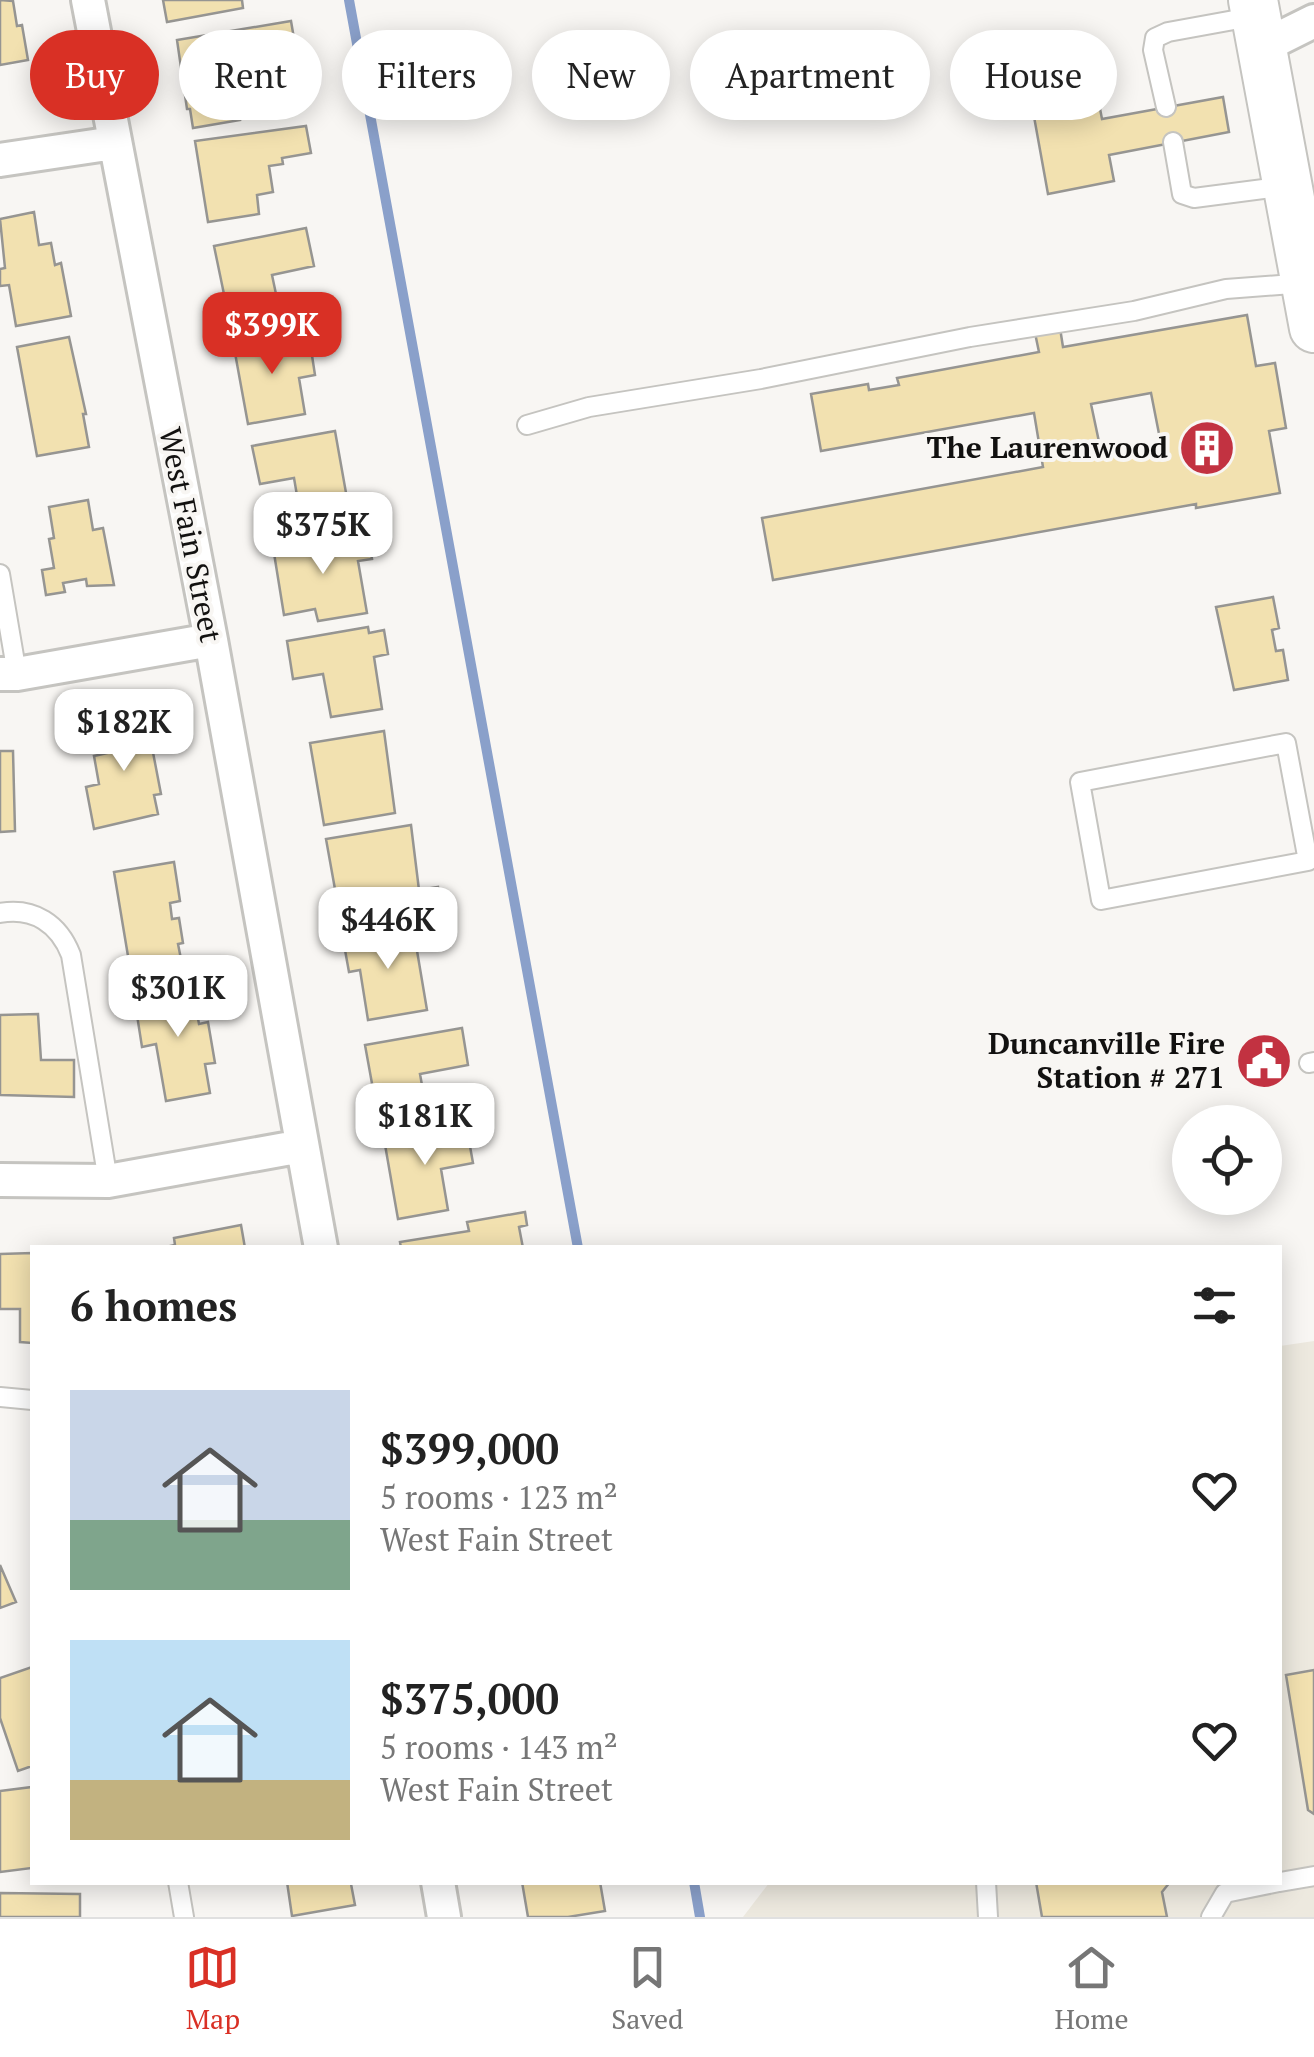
<!DOCTYPE html>
<html lang="en">
<head>
<meta charset="utf-8">
<style>
  :root { --surface:#fff; --page:#f2f2f2; --text:#222; --muted:#767676; --line:#e0e0e0; --accent:#d93025 }
  body { margin:0; font-family:"PT Serif",serif; background:var(--page); color:var(--text); height:100vh; display:flex; flex-direction:column; font-size:38px; white-space:nowrap }
  * { box-sizing:border-box; margin:0 }
  p { font-size:32px; color:var(--muted) }
  .icon { flex:none; width:55px; height:55px; fill:none; stroke:currentColor; stroke-width:2; stroke-linecap:round; stroke-linejoin:round }
  .map { position:relative; flex:1; overflow:hidden }
  .sheet { position:absolute; left:30px; top:1245px; width:1252px; height:640px; display:flex; flex-direction:column; background:var(--surface); border-radius:0px; box-shadow:0 5px 25px #0003 }
  .sheet>* { flex:none }
  .guide { position:absolute; left:30px; top:30px; width:1255px; height:90px; display:flex; gap:20px }
  .tools { position:absolute; left:1172px; top:1105px; display:grid; gap:20px }
  .tools a { display:grid; place-items:center; width:110px; height:110px; border-radius:50%; background:var(--surface); box-shadow:0 5px 25px #0003; font-size:50px }
  .price { position:absolute; translate:-50% -85px; padding:0 22px; border-radius:20px; background:#fff; color:#222; font-size:32px; line-height:65px; filter:drop-shadow(0 2px 5px #0008) }
  .price::after { content:''; position:absolute; left:50%; top:60px; width:30px; height:22px; margin-left:-15px; background:inherit; clip-path:polygon(0 0,100% 0,50% 100%) }
  .price.selected { background:var(--accent); color:#fff }
  ul { padding:0; list-style:none }
  li { display:flex; align-items:center; gap:30px; height:250px; padding:0 40px }
  li span { display:grid; place-items:center; flex:none; width:280px; height:200px; border-radius:0px; color:#555 }
  li>.icon { margin-inline-start:auto }
  span .icon { width:120px; height:120px; fill:#fffc; stroke-width:1 }
  li b { font-size:42px }
  h2 { display:flex; justify-content:space-between; align-items:center; height:120px; padding:0 40px; font-size:42px }
  .chip { padding:0 35px; border-radius:45px; background:var(--surface); box-shadow:0 5px 25px #0003; font-size:35px; line-height:90px }
  .chip.selected { background:var(--accent); color:#fff }
  .dock { display:flex; justify-content:space-around; align-items:center; height:140px; border-top:2px solid var(--line); background:var(--surface); font-size:28px; color:var(--muted) }
  .dock a { display:grid; justify-items:center; gap:5px }
  .dock .selected { color:var(--accent) }
  .map>svg:first-child { display:block }
</style>
</head>
<body>
<div class="map">
<svg width="1314" height="1917" viewBox="0 0 1314 1917">
  <rect width="100%" height="100%" fill="#f8f6f3"/>
  <path fill="#ede9df" d="M1314,1341V1917H743L769,1883L1280,1882V1346Z"/>
  <g fill="none" stroke-linecap="round" stroke-linejoin="round">
    <path stroke="#8aa0ca" stroke-width="10" d="M349,0L578,1248
      M694,1882L700,1917"/>
  </g>
  <path fill="#f2e1b0" stroke="#969592" stroke-width="2.5" fill-rule="evenodd" d="M0,0L13,1L17,26L22,25L28,60L0,65Z
    M163,0H242L243,8L167,22Z
    M291,21L297,56L245,65L249,87L234,89L240,120L193,128L190,109H187L177,40Z
    M1096,88L1102,119L1223,97L1229,132L1109,155L1114,181L1048,194L1031,100Z
    M306,126L311,153L282,158L283,164L269,166L273,192L257,195L259,214L208,222L195,141Z
    M34,212L39,245L51,243L55,265L61,263L71,316L16,326L9,285L0,286V269L5,268L0,219Z
    M306,228L314,266L272,275L280,313L230,323L214,246Z
    M1247,315L1256,366L1275,363L1286,428L1269,431L1280,493L1196,508V504L773,580L762,518L1043,467L1034,413L821,451L811,394L868,384L869,390L899,385L897,378L1039,352L1035,333L1060,328L1063,347ZM1151,393L1161,444L1102,456L1091,404Z
    M289,332L293,352L311,349L315,375L299,378L305,414L248,424L233,342Z
    M69,337L86,414H83L89,447L37,456L17,347Z
    M335,431L348,504L300,513L294,478L260,484L252,446Z
    M88,500L93,530L103,528L114,585L87,586L86,579L63,583L65,592L46,595L42,570L54,568L49,539L54,538L49,507Z
    M353,534L354,543L369,541L372,559L358,561L367,613L318,621L315,609L284,615L273,547Z
    M1273,597L1279,628L1272,630L1276,651L1283,650L1288,680L1234,690L1216,607Z
    M368,627L369,633L384,630L388,654L374,657L382,709L331,717L323,674L293,679L287,641Z
    M139,711L146,743L151,742L161,794L154,795L158,814L94,829L86,787L99,784L94,756L107,753L101,719Z
    M384,731L395,813L324,825L310,743Z
    M0,751H13L15,831L0,832Z
    M411,825L419,890L438,887L442,917L413,922L408,892L391,895L394,908L340,917L326,839Z
    M174,862L180,901L170,903L172,919L179,918L183,943L178,944L181,959L130,968L114,872Z
    M413,927L427,1010L368,1020L360,970L349,972L343,939Z
    M191,980L199,1024L208,1022L215,1063L205,1064L210,1093L166,1101L156,1044L142,1047L137,1015L149,1013L145,989Z
    M38,1014L41,1060H74V1097L0,1095V1015Z
    M462,1028L468,1065L420,1074L425,1102L377,1111L365,1045Z
    M466,1124L473,1163L441,1169L448,1210L398,1219L384,1139Z
    M525,1212L527,1225L519,1227L523,1248H401L400,1242L469,1231L467,1222Z
    M241,1225L245,1248H161L175,1245L174,1238Z
    M32,1253V1343L20,1342V1309H0V1254Z
    M0,1565L16,1602L0,1608Z
    M32,1667V1766L18,1771L0,1718V1678Z
    M1314,1670V1814L1308,1810L1286,1675Z
    M32,1787V1868L0,1872V1791Z
    M287,1882H357L351,1884L355,1905L292,1916Z
    M522,1882H600L605,1911L568,1917H528Z
    M1036,1882H1170L1162,1892L1167,1917H1042Z
    M0,1893L80,1894V1917H0Z"/>
  <g fill="none" stroke-linecap="round" stroke-linejoin="round">
    <g stroke="#c5c4c0" stroke-width="22">
      <path id="service" d="M1166,107L1153,50L1155,38L1168,32L1256,16
        M1173,142L1182,194L1194,198L1287,186
        M527,425L589,407L761,379L970,337L1134,311L1226,289L1305,283
        M0,574L17,674
        M1286,743L1308,861L1101,900L1080,782Z
        M0,913C34,907 59,924 71,955L108,1181
        M1309,1063L1314,1062
        M0,1397L32,1400
        M178,1882L184,1917
        M986,1882L988,1917
        M1280,1882L1314,1876
        M1211,1917L1225,1893L1279,1882"/>
    </g>
    <g stroke="#c5c4c0" stroke-width="38">
      <path id="minor" d="M88,0L211,640L321,1248
        M1262,47L1314,21
        M0,160L114,143
        M0,674H17L211,640
        M0,1180L108,1181L302,1146
        M438,1882L444,1917"/>
    </g>
    <g stroke="#c5c4c0" stroke-width="52">
      <path id="secondary" d="M1253,0L1314,328"/>
    </g>
    <use href="#service" stroke="#fff" stroke-width="18"/>
    <use href="#minor" stroke="#fff" stroke-width="32"/>
    <use href="#secondary" stroke="#fff" stroke-width="48"/>
  </g>
  <defs>
    <g id="building-disc" transform="scale(2.875)"><circle r="9.5" fill="#c23241" stroke="#f8f6f3"/><path d="M-4-6H4V6H1V3H-1V6H-4ZM-2.5-4.3h1.7v1.8h-1.7ZM.8-4.3h1.7v1.8H.8ZM-2.5-1h1.7V.8h-1.7ZM.8-1h1.7V.8H.8Z" fill="#fff"/></g>
    <g id="civic-disc" transform="scale(2.875)"><circle r="9.5" fill="#c23241" stroke="#f8f6f3"/><path d="M-.6-6.5H3V-4.5H.6V-3L4-1V1h2V6H-6V1h2V-1L-.6-3ZM-1.2 2.5V6h2.4V2.5Z" fill="#fff"/></g>
  </defs>
  <g fill-rule="evenodd">
    <use href="#building-disc" x="1207" y="448"/>
    <use href="#civic-disc" x="1264" y="1061"/>
  </g>
  <g text-anchor="middle" stroke-width="8" stroke-linejoin="round" paint-order="stroke">
    <g font-size="30" font-weight="bold" fill="#121110" stroke="#f8f6f3" text-anchor="end">
      <text x="1168" y="458">The Laurenwood</text>
      <text x="1225" y="1054">Duncanville Fire<tspan x="1225" dy="34">Station # 271</tspan></text>
    </g>
    <g font-size="30" fill="#121110" stroke="#f8f6f3">
      <text transform="translate(190 535) rotate(79)" y="10">West Fain Street</text>
    </g>
  </g>
</svg>
<div class="tools">
<a><svg class="icon" aria-label="locate" viewBox="0 0 24 24"><circle cx="12" cy="12" r="6"/><path d="M12 2v4M12 18v4M2 12h4M18 12h4"/></svg></a>
</div>
<b class="price selected" style="left:272px;top:377px">$399K</b>
<b class="price" style="left:323px;top:577px">$375K</b>
<b class="price" style="left:124px;top:774px">$182K</b>
<b class="price" style="left:388px;top:972px">$446K</b>
<b class="price" style="left:178px;top:1040px">$301K</b>
<b class="price" style="left:425px;top:1168px">$181K</b>
<div class="guide">
<a class="chip selected">Buy</a>
<a class="chip">Rent</a>
<a class="chip">Filters</a>
<a class="chip">New</a>
<a class="chip">Apartment</a>
<a class="chip">House</a>
</div>
<section class="sheet">
<h2>6 homes<svg class="icon" aria-label="filters" viewBox="0 0 24 24"><path d="M4 7h16M4 17h16"/><circle cx="9" cy="7" r="2"/><circle cx="15" cy="17" r="2"/></svg></h2>
<ul>
<li><span style="background:linear-gradient(#c9d6e8 65%,#7fa58c 0)"><svg class="icon" aria-label="home" viewBox="0 0 24 24"><path d="M3 11l9-7 9 7M6 9v11h12V9"/></svg></span><div><b>$399,000</b><p>5 rooms · 123 m²</p><p>West Fain Street</p></div><svg class="icon" aria-label="heart" viewBox="0 0 24 24"><path d="M12 20l-8-8c-3-5 5-10 8-4 3-6 11-1 8 4z"/></svg></li>
<li><span style="background:linear-gradient(#bfe0f5 70%,#c2b280 0)"><svg class="icon" aria-label="home" viewBox="0 0 24 24"><path d="M3 11l9-7 9 7M6 9v11h12V9"/></svg></span><div><b>$375,000</b><p>5 rooms · 143 m²</p><p>West Fain Street</p></div><svg class="icon" aria-label="heart" viewBox="0 0 24 24"><path d="M12 20l-8-8c-3-5 5-10 8-4 3-6 11-1 8 4z"/></svg></li>
</ul>
</section>
</div>
<nav class="dock">
<a class="selected"><svg class="icon" aria-label="map" viewBox="0 0 24 24"><path d="M3 6l6-2 6 2 6-2v14l-6 2-6-2-6 2zM9 4v14M15 6v14"/></svg>Map</a>
<a><svg class="icon" aria-label="saved" viewBox="0 0 24 24"><path d="M7 4h10v16l-5-4-5 4z"/></svg>Saved</a>
<a><svg class="icon" aria-label="home" viewBox="0 0 24 24"><path d="M3 11l9-7 9 7M6 9v11h12V9"/></svg>Home</a>
</nav>
</body>
</html>
